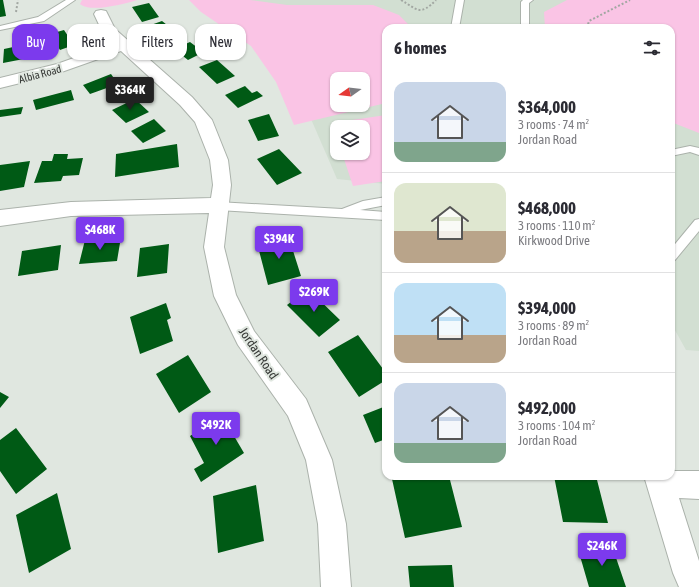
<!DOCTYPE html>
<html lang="en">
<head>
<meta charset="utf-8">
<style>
  :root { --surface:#fff; --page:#f2f2f3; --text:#2b2b33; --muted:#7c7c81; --line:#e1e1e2; --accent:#7c3aed }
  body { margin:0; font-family:"Asap Condensed",sans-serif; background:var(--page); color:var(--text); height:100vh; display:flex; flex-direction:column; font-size:15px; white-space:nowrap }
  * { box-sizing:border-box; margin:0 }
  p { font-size:13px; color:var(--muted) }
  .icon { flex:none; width:22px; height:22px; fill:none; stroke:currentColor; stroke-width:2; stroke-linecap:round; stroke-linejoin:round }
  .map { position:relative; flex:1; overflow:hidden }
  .drawer { position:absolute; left:382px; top:24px; width:293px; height:456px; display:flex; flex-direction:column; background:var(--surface); border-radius:12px; box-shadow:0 1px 3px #0004 }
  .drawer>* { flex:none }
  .guide { position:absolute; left:12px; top:24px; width:310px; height:36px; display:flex; gap:8px }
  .needle { width:26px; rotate:256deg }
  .fabs { position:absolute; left:330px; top:72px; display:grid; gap:8px }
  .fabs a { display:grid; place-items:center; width:40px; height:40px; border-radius:8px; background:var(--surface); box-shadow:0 1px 3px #0004; font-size:20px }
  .price { position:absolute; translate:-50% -34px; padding:0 9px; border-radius:4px; background:var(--accent); color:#fff; font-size:13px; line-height:26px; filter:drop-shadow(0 1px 2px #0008) }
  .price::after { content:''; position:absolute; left:50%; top:24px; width:12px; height:9px; margin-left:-6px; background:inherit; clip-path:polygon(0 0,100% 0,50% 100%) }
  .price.on { background:#222; color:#fff }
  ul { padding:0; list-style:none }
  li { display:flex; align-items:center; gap:12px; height:100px; padding:0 12px }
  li+li { border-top:1px solid var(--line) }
  li span { display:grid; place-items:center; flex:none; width:112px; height:80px; border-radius:12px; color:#555 }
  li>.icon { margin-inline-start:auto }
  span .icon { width:48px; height:48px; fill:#fffc; stroke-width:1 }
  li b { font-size:17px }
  h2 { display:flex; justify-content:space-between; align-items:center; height:48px; padding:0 12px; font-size:17px }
  .tag { padding:0 14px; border-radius:12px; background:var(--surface); box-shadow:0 1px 3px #0004; font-size:14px; line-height:36px }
  .tag.on { background:var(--accent); color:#fff }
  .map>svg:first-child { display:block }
</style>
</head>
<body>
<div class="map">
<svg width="699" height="587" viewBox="0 0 699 587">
  <rect width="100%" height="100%" fill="#e0e7e0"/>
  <path fill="#d2dfd2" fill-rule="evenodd" d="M203,0H699L671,28H386L363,79H337Z
    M699,85V351L686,350L671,323V92Z
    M386,95V184L337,179L301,96L337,105H363ZM337,127H363V153H337Z"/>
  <path fill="#fac4e5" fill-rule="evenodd" d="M82,0H137C124,4 91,13 80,4Z
    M189,0H250L287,5H373L399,15L412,28H386V103L294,125L276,82L251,46L201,12ZM337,79H363V105H337Z
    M567,0H699V133L671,122V28H545L544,12Z
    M386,115V181L353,186L342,153H363V127H337V138L332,123Z"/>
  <path fill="#005a15" d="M0,0H3L6,16L0,17Z
    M149,3L159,17L142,22L132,7Z
    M162,21L181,36L168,42L148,26Z
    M64,30L74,45L60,50L50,34Z
    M190,42L198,48L202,46L208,50L188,60L174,49Z
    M18,46V52L35,47L36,55L29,56V58L3,63L4,49Z
    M217,60L235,76L217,84L199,67Z
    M111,74L118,84L90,94L83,85Z
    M124,84L132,91L118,98L110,91Z
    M245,86L252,93L257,91L263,96L238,108L225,95Z
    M71,90L74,100L36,110L33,100Z
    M135,99L149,112L126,123L112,110Z
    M23,107L21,114L0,117V110Z
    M269,114L279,136L258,141L248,120Z
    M154,119L166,131L143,143L131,131Z
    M177,144L179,167L115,177L116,154Z
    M279,149L302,173L277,185L257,159Z
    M54,154H68L67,159L83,158L79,175L63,176L61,181L34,183L42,161H52Z
    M30,161L24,187L0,191V165Z
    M288,235L301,276L268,285L257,243Z
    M121,237L117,261L79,264L85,240Z
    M169,244L167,273L137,277L140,248Z
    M61,245L58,270L18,276L22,251Z
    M308,289L340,320L319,337L287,305Z
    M166,303L171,318L167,320L173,341L140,354L130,317Z
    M358,335L386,373V380L359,397L328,352Z
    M188,355L211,392L179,413L156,374Z
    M0,392L9,397L0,408Z
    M386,406V439L375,443L363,415Z
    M226,413L237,434L234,436L244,453L201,482L194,469L204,463L190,436Z
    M16,428L47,469L16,494L0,471V440Z
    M408,476H449L462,527L405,538L392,479Z
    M554,476H596L608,523L563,522Z
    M256,485L264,541L218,553L213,496Z
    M57,493L71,549L29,573L16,515Z
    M612,546L626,587H589L578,549Z
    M452,565L454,587H410L408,566Z"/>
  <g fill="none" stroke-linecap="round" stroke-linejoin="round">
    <g stroke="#abb2ab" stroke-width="2">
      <path id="lane" d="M66,0H75L44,21L0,30V26L38,17Z
        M456,0H464L459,28H451Z
        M523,0H533L529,3V28H521V2Z
        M690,146L699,148V155L690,152L671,156V150Z
        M386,197V205L360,210L386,212V220L218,210L214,209L213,206L214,203L218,202L342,209L363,201Z
        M699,219V231L675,260L671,262V249L695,220Z"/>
    </g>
    <g stroke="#abb2ab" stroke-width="2">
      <path id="street" d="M101,10L106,11L115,29L192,97L212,120L228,160L231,185L224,247L236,295L254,331L306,399L332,460L346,524L351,587H321L318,524L306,460L288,416L238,345L214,296L204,247L209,213L71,216L0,226V210L71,202L211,198L213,185L210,160L195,122L180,105L121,51L53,75L0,88V78L57,64L113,44L102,31L94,14L96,11Z
        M671,471H699V499L679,498L699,561V587H679L673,573L644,476H671Z"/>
    </g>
    <path stroke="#a2a7a2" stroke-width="2" stroke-dasharray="2 2" stroke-linecap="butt" d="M401,0C418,10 420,16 436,0
      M16,12L18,0
      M587,28L589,21L630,0"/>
    <use href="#lane" fill="#fff" fill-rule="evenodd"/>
    <use href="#street" fill="#fff" fill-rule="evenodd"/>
  </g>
  <g text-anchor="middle" stroke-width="4" stroke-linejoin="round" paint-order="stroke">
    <g font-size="11" fill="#363936" stroke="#e0e7e0">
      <text transform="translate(40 74) rotate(-15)" y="4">Albia Road</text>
    </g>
    <g font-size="13" fill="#363936" stroke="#e0e7e0">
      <text transform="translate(259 353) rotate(56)" y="5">Jordan Road</text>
    </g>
  </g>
</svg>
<div class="fabs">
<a><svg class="needle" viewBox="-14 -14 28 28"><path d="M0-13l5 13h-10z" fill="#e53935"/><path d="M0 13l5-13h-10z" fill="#7c7c81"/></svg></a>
<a><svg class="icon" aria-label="layers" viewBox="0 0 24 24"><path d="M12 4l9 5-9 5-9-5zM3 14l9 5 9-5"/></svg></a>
</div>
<b class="price on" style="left:130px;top:111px">$364K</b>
<b class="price" style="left:100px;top:251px">$468K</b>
<b class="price" style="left:279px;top:260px">$394K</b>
<b class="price" style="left:314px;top:313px">$269K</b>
<b class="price" style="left:216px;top:446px">$492K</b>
<b class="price" style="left:602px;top:567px">$246K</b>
<div class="guide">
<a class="tag on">Buy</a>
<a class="tag">Rent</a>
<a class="tag">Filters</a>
<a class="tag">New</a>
</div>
<section class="drawer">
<h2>6 homes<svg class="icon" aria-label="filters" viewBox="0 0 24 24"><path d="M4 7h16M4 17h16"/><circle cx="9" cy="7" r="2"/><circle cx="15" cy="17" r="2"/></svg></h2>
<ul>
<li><span style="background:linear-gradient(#c9d6e8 75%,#7fa58c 0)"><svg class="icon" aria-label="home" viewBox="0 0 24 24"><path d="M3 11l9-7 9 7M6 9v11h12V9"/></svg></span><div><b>$364,000</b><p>3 rooms · 74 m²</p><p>Jordan Road</p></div></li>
<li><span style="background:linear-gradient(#dfe7d0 60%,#b9a48a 0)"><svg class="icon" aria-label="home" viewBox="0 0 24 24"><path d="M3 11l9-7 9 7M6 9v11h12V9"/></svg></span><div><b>$468,000</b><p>3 rooms · 110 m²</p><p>Kirkwood Drive</p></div></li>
<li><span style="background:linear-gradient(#bfe0f5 65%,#b9a48a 0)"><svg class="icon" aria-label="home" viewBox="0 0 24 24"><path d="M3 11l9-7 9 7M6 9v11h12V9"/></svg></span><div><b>$394,000</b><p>3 rooms · 89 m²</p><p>Jordan Road</p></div></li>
<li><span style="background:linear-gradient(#c9d6e8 75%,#7fa58c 0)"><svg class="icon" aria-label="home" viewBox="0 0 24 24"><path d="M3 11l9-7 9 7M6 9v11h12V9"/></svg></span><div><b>$492,000</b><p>3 rooms · 104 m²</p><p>Jordan Road</p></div></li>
</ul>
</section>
</div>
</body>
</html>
